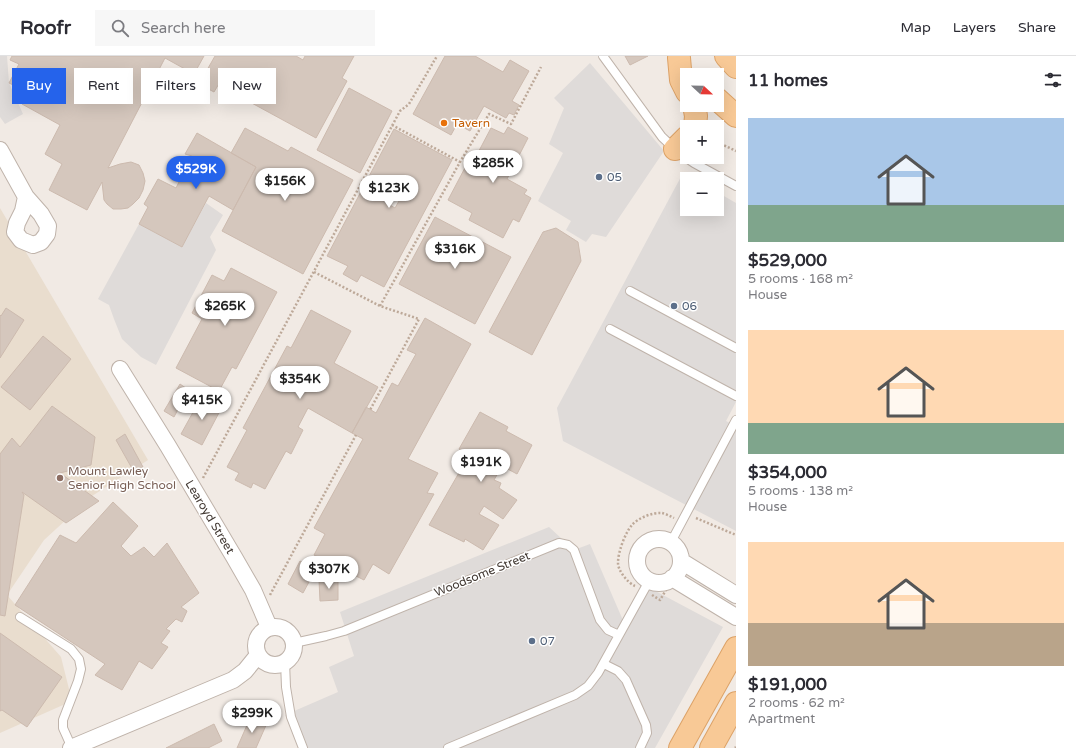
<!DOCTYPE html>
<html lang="en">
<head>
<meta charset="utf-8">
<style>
  :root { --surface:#fff; --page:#f7f7f7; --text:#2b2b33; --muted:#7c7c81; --line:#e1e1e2; --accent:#2563eb }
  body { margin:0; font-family:"Varela Round",sans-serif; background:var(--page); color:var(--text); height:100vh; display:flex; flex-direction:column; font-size:15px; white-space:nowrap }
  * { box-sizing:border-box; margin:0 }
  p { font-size:13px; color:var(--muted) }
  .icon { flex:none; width:22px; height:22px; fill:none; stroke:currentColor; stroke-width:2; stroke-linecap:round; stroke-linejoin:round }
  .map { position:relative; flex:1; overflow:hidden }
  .drawer { display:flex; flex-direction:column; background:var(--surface); width:340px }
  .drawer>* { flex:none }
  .top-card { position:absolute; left:12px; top:12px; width:380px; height:36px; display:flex; gap:8px }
  .needle { width:26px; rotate:112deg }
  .controls { position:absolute; left:680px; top:12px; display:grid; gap:8px }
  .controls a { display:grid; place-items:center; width:44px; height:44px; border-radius:0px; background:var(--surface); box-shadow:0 4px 16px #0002; font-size:20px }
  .price { position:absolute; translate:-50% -34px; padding:0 9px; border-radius:14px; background:#fff; color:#222; font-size:13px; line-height:26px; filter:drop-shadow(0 1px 2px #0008) }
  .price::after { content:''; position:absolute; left:50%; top:24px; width:12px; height:9px; margin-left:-6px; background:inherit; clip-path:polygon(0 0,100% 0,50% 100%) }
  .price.current { background:var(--accent); color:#fff }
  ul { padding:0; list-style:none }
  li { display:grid; align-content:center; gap:8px; height:212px; padding:0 12px }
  li span { display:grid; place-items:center; height:124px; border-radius:0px; color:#555 }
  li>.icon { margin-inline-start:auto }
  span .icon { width:72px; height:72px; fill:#fffc; stroke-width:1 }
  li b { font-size:17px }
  h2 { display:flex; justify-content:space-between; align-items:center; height:48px; padding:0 12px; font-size:17px }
  .pill { padding:0 14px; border-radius:0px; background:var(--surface); box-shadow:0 4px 16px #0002; font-size:14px; line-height:36px }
  .pill.current { background:var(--accent); color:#fff }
  header { display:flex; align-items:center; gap:24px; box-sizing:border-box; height:56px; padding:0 20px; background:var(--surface); border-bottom:1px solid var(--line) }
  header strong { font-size:19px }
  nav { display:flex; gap:22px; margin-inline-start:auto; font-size:14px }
  .search { width:280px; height:36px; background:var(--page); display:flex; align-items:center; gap:10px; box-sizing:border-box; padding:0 14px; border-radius:0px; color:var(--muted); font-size:15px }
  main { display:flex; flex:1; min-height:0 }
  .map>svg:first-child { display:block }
</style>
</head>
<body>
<header>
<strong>Roofr</strong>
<div class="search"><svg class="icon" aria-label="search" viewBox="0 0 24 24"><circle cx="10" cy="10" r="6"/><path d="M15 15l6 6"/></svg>Search here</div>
<nav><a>Map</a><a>Layers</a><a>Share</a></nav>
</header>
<main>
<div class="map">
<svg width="736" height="692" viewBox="0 0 736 692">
  <rect width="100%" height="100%" fill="#f1eae4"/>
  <path fill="#e9ddce" d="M0,152L148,404L92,440L44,484L7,539L61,601L72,645L0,677Z"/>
  <path fill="#dfdbd9" d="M0,0H7L9,27L23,58L5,68L0,61Z
    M590,7L664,95L606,181L592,178L586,186L566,174L571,165L538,145L563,97L549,88L564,52L554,42Z
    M683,117L694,123H687V153H717V136L736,147V346L726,365L736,370V475L563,385L557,352Z
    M206,147L223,159L210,181L216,194L156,309L141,301L122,283L114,263L109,249L98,243L139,168L182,191Z
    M549,471L574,494L590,488L625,569L646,530L723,571L655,692H299L285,659L338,636L329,611L354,600L340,556Z"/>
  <path fill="#d5c7bd" stroke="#ccbaae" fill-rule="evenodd" d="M12,0H204L194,18L165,2L108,112L120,108L131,106L139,109L143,117L145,125L143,134L139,142L133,148L128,152L121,153H113L107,148L104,144L102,126L87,154L49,134L62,108L45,98L60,69L22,48L28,36L9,27L19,8L10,4Z
    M215,0H296L303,4L305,0H354L342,22L347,25L316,82L248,45L255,31L232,19L227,30L220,26L214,36L199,28Z
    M445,0H475L503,16L510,4L529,15L512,45L519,49L514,59L509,57L506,62L484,50L470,75L457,68L451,79L413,58Z
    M625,0H648L630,9Z
    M349,32L392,55L360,117L317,94Z
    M508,71L528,82L507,123L527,134L524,138L531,142L519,166L513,163L503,182L469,164L472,157L448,144L467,108L471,110L491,72L504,78Z
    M245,72L288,95L291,91L353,124L303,218L222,175L256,111L231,97Z
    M394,73L452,104L384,231L361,219L357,226L343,218L348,210L327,200ZM402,122L410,126L395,152L388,148Z
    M197,77L256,111L233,154L209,140L182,191L139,168L148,151L144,148L158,123L176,132L192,100L185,98Z
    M435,161L511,201L475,268L399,228Z
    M556,172L578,186L581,205L532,299L489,276L543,176Z
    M231,212L277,236L236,313L232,311L219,335L176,312L202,263L192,257L212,219L224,225Z
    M6,252L24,264L0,302V259L1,260Z
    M311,254L351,275L334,307L378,331L352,377L308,352L298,371L303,374L291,398L286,395L265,433L253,427L251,432L235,424L239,417L227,411L247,374L243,372L287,290L291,292Z
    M425,262L471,288L408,403L438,417L427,437L434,438L389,518L373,508L364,524L314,499L325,478L314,472L363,383L352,377L366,351L376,357L392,327L398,330L416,298L407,294Z
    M43,280L71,303L30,354L1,331Z
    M180,328L193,337L188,346L184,342L174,361L164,355Z
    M202,340L222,351L202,389L181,378Z
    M52,350L95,381L91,409L60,417L99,445L66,467L22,436L24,439L5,560L0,559V398L12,382L20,391Z
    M480,356L508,371L506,375L532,389L517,418L502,410L494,424L501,427L499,432L517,444L503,463L484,450L479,458L499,469L483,494L465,483L464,486L429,469L460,415L452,410L457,401L473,408L477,402L459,393Z
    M125,378L143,411L134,416L116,384Z
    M113,446L138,470L121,490L131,500L144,491L154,501L167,487L199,537L181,551L187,555L182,566L176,563L166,573L170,575L161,587L168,591L152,613L139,605L122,634L95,619L105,608L15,549L60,479L76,487Z
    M300,505L316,513L303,537L288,528Z
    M338,523V544L320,545L319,524Z
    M0,577L62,621L27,671L2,654L0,655Z
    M251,660L267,667L256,692H237Z
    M214,668L222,685L208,692H166Z"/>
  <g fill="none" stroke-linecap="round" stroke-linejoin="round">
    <g stroke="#bfb3aa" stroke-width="10">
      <path id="service" d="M603,0L662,81L679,97L694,107L736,130
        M630,235L736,292
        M610,273L736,340
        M671,486L736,364
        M20,561L71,593L79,603L81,613L78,625L63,664V672L72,692
        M294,587L326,580L344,575L559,487L568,489L574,494L600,564L608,574L619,579
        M285,606L286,631L291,661L303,692
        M604,608L618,615L626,624L646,669L647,677L640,692
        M448,692L575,639L588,630L598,617L649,525"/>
    </g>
    <g stroke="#bfb3aa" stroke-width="18">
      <path id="minor" d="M0,94L26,141L41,158L48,170L47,178L41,186L33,189L21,184L15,176L17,167L23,155L26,141
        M120,313L168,390L234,501L253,534L269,571
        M637 505a22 22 0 1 1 44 0a22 22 0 1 1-44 0Z
        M681,505L736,539
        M672,522L736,561
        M256 590a19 19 0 1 1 38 0a19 19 0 1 1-38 0Z
        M71,692L233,624L245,615L258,599"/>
    </g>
    <g stroke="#dca267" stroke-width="24">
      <path id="primary" d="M726,0L736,11
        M679,2L681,24L687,36
        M717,43L736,60
        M694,49L696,60L695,71
        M675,93L687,81
        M680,692L736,592
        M711,692L736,647"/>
    </g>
    <path stroke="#bda999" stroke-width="2.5" stroke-dasharray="2 2" stroke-linecap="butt" d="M392,69L460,106
      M717,86L736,95
      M314,216L380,250L419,263L370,354
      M380,250L460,106L489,58L511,68L541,11
      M203,422L400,55L409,48L437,0
      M696,462L736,479
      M635,530C628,527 618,515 618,507C618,496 625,477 632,469C638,462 653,456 662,457C666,458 670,460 674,462
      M270,539L356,379
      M652,539L660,544L666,534
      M735,692L736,691"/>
    <use href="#service" stroke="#fff" stroke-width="8"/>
    <use href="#minor" stroke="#fff" stroke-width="16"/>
    <use href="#primary" stroke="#f8c996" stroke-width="22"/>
  </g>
  <circle fill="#e8710a" stroke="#fff" stroke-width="1.5" cx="444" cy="67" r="4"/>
  <g fill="#5c6f8a" stroke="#fff" stroke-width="1.5">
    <circle cx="599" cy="121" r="4"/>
    <circle cx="674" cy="250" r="4"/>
    <circle cx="532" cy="585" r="4"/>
  </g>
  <circle fill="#8d6e63" stroke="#fff" stroke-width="1.5" cx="60" cy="422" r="4"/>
  <g text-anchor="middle" stroke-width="3" stroke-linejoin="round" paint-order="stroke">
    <g font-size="12" fill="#c56008" stroke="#fff" text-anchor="start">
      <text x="452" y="71">Tavern</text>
    </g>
    <g font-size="12" fill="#4e5e75" stroke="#fff" text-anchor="start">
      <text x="607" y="125">05</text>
      <text x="682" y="254">06</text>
      <text x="540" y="589">07</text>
    </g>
    <g font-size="12" fill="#785e54" stroke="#fff" text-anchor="start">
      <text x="68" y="419">Mount Lawley<tspan x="68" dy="14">Senior High School</tspan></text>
    </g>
    <g font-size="12" fill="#433a34" stroke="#fff">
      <text transform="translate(210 461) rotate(59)" y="4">Learoyd Street</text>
      <text transform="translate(482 518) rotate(-22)" y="4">Woodsome Street</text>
    </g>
  </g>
</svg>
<div class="controls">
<a><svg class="needle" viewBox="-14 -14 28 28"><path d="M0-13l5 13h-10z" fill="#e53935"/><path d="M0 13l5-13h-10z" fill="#7c7c81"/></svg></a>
<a>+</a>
<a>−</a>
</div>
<b class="price" style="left:493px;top:128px">$285K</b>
<b class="price current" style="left:196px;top:134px">$529K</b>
<b class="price" style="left:285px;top:146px">$156K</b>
<b class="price" style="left:389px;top:153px">$123K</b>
<b class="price" style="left:455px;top:214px">$316K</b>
<b class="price" style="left:225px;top:271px">$265K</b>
<b class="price" style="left:300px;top:344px">$354K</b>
<b class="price" style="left:202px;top:365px">$415K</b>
<b class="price" style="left:481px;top:427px">$191K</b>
<b class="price" style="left:329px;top:534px">$307K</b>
<b class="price" style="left:252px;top:678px">$299K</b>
<div class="top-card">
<a class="pill current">Buy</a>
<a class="pill">Rent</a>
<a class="pill">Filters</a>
<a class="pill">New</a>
</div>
</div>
<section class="drawer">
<h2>11 homes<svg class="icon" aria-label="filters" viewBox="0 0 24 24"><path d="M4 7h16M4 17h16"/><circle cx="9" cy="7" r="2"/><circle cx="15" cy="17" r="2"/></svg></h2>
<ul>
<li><span style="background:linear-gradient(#a9c7e8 70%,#7fa58c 0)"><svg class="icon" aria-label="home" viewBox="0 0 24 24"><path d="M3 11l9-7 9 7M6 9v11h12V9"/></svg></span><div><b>$529,000</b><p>5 rooms · 168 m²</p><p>House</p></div></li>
<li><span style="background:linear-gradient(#ffd9b3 75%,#7fa58c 0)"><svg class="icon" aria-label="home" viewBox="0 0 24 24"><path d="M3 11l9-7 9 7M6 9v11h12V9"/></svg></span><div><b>$354,000</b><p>5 rooms · 138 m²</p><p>House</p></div></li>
<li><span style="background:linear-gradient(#ffd9b3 65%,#b9a48a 0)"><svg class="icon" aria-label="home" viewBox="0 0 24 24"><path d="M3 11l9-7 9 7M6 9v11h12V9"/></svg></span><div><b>$191,000</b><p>2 rooms · 62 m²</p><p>Apartment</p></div></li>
</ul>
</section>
</main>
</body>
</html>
